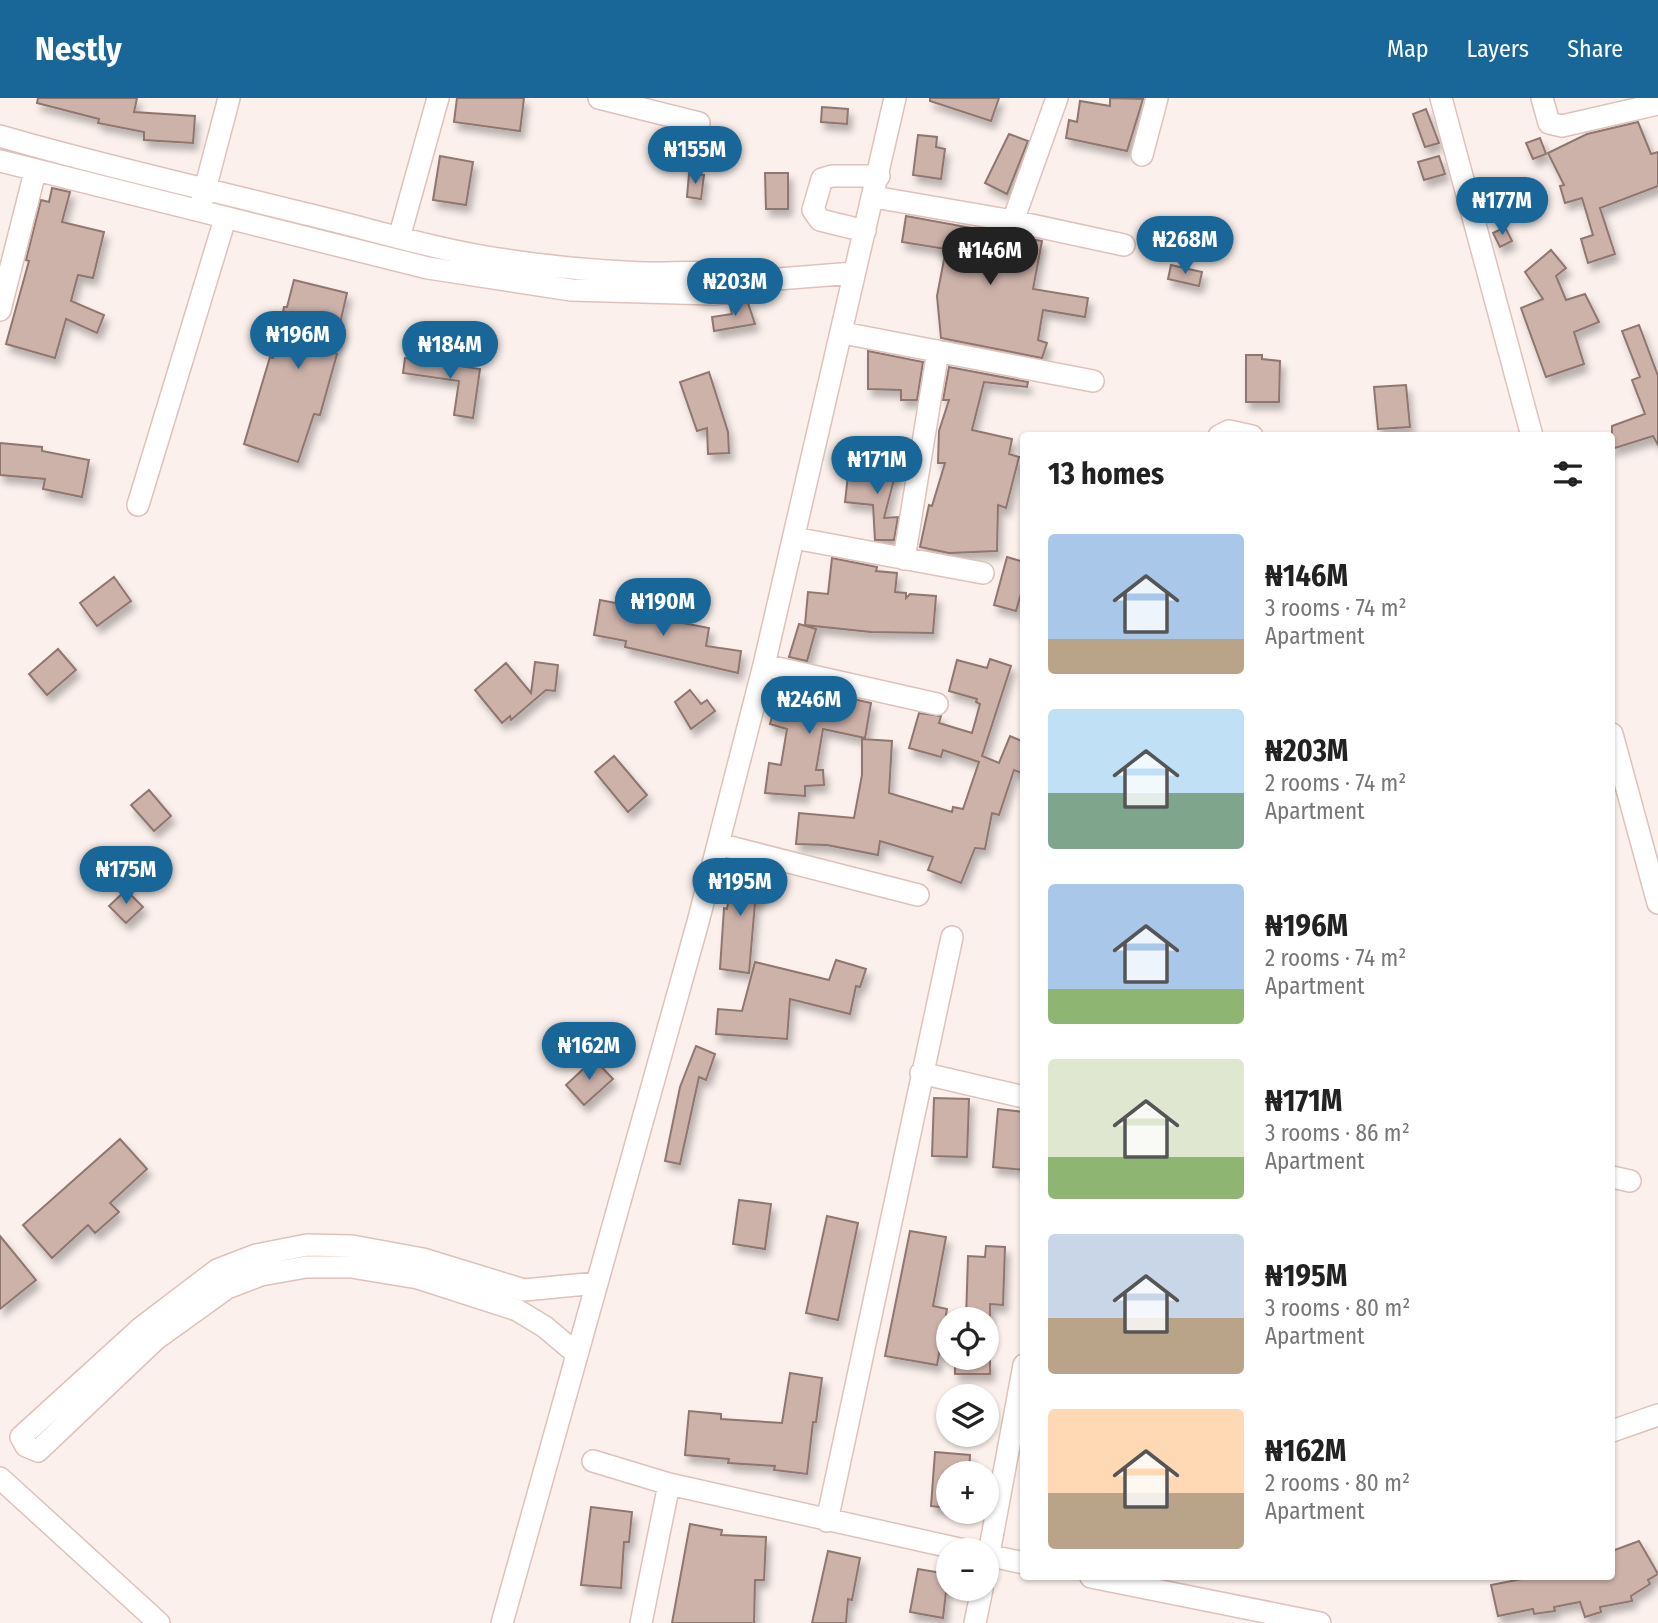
<!DOCTYPE html>
<html lang="en">
<head>
<meta charset="utf-8">
<style>
  :root { --surface:#fff; --page:#f6f6f6; --text:#222; --muted:#767676; --accent:#196799 }
  body { margin:0; font-family:"Fira Sans Condensed",sans-serif; background:var(--page); color:var(--text); height:100vh; display:flex; flex-direction:column; font-size:26px; white-space:nowrap }
  * { box-sizing:border-box; margin:0 }
  p { font-size:23px; color:var(--muted) }
  .icon { flex:none; width:38px; height:38px; fill:none; stroke:currentColor; stroke-width:2; stroke-linecap:round; stroke-linejoin:round }
  .map { position:relative; flex:1; overflow:hidden }
  .details { position:absolute; left:1020px; top:334px; width:595px; height:1148px; display:flex; flex-direction:column; background:var(--surface); border-radius:7px; box-shadow:0 2px 5px #0004 }
  .details>* { flex:none }
  .buttons { position:absolute; left:936px; top:1209px; display:grid; gap:14px }
  .buttons a { display:grid; place-items:center; width:63px; height:63px; border-radius:50%; background:var(--surface); box-shadow:0 2px 5px #0004; font-size:35px }
  .price { position:absolute; translate:-50% -60px; padding:0 16px; border-radius:24px; background:var(--accent); color:#fff; font-size:23px; line-height:46px; filter:drop-shadow(0 2px 4px #0008) }
  .price::after { content:''; position:absolute; left:50%; top:42px; width:21px; height:16px; margin-left:-10px; background:inherit; clip-path:polygon(0 0,100% 0,50% 100%) }
  .price.on { background:#222; color:#fff }
  ul { padding:0; list-style:none }
  li { display:flex; align-items:center; gap:21px; height:175px; padding:0 28px }
  li span { display:grid; place-items:center; flex:none; width:196px; height:140px; border-radius:7px; color:#555 }
  li>.icon { margin-inline-start:auto }
  span .icon { width:84px; height:84px; fill:#fffc; stroke-width:1 }
  li b { font-size:30px }
  h2 { display:flex; justify-content:space-between; align-items:center; height:84px; padding:0 28px; font-size:30px }
  header { display:flex; align-items:center; gap:42px; box-sizing:border-box; height:98px; padding:0 35px; background:var(--accent); color:#fff }
  header strong { font-size:33px }
  nav { display:flex; gap:38px; margin-inline-start:auto; font-size:24px }
  .map>svg:first-child { display:block }
</style>
</head>
<body>
<header>
<strong>Nestly</strong>
<nav><a>Map</a><a>Layers</a><a>Share</a></nav>
</header>
<div class="map">
<svg width="1658" height="1525" viewBox="0 0 1658 1525">
  <defs>
    <filter id="shadow"><feDropShadow dx="4" dy="7" stdDeviation="3.5" flood-color="#0004"/></filter>
  </defs>
  <rect width="100%" height="100%" fill="#fbf0ec"/>
  <path fill="#cdb2aa" stroke="#90766f" stroke-width="2" filter="url(#shadow)" d="M38,0H137L134,14L195,18L193,45L144,42V34L98,25L99,21L37,5Z
    M457,0H524L520,33L454,24Z
    M930,0H999L991,23L930,3Z
    M1110,0L1143,1L1127,53L1066,40L1069,22L1077,24L1080,3L1110,8Z
    M822,9L848,11L847,26L821,24Z
    M1426,11L1439,45L1425,49L1413,16Z
    M1638,24L1651,56L1658,54V88L1600,110L1615,156L1588,165L1581,141L1593,137L1582,100L1565,105L1560,88L1564,87L1548,55L1587,36Z
    M1009,36L1028,43L1007,96L985,85Z
    M918,37L937,39L936,49L945,51L941,81L913,77Z
    M1540,40L1546,56L1533,61L1526,45Z
    M440,58L473,64L466,107L433,102Z
    M1439,58L1445,76L1424,82L1418,64Z
    M765,75H788V111H766Z
    M689,76L704,77L701,101L687,99Z
    M52,90L70,94L62,124L104,134L93,180L78,177L71,203L104,217L97,235L66,221L55,260L6,246L29,163L26,162L41,102L49,104Z
    M906,118L1042,143L1033,191L1088,200L1085,219L1043,212L1038,242L1047,245L1042,260L941,240L937,198L946,151L902,144Z
    M1505,129L1512,143L1500,149L1493,135Z
    M1551,152L1566,170L1556,178L1566,202L1585,196L1599,224L1574,234L1584,266L1546,279L1521,210L1543,201L1525,174Z
    M1171,167L1202,174L1199,188L1168,181Z
    M294,182L347,195L339,230L342,231L335,255L337,256L320,317L314,316L298,364L244,346L270,259L273,260L284,209H287Z
    M747,202L755,226L714,233L712,219L732,216L730,208Z
    M1639,227L1658,278V347L1653,338L1612,351V328L1645,316L1632,282L1640,279L1622,233Z
    M868,253L923,264L917,302H901V292L868,291Z
    M1246,257H1262V261L1280,263L1279,304H1246Z
    M405,260L480,271L473,320L454,317L459,283L403,275Z
    M949,269L1028,284L1027,289L984,284L972,332L1012,341L1009,356L1019,359L1006,410L998,407L997,453L949,455L920,449L929,407L932,408L945,365H938L939,333L949,302H943Z
    M709,274L728,334L729,355L708,356L707,330L697,333L680,284Z
    M1406,287L1410,329L1378,331L1374,289Z
    M0,345L42,349V353L89,362L82,399L43,391L45,381L0,377Z
    M885,354L900,358L884,420L898,419L894,442H875L873,407L845,404L848,377L878,380Z
    M1007,459L1024,464V485L1016,513L994,507Z
    M832,460L877,469L876,473L897,475L895,494L906,495V500L910,496L936,498L933,535L871,534L805,527L808,494L828,496Z
    M114,479L131,503L97,528L80,505Z
    M600,502L621,506L620,513L709,530L706,548L741,553L738,575L625,549L626,543L594,537Z
    M799,526L816,531L807,563L789,559Z
    M58,551L76,572L47,597L29,576Z
    M990,561L1011,568L982,658L999,665L1010,638L1024,644V676L1014,672L999,717L992,715L985,751L975,750L961,785L928,772L933,759L880,743L878,757L827,747L796,746L799,715L854,720L862,677V641L892,643L889,695L952,714L953,709L963,711L979,664L943,652L941,659L909,650L919,615L941,618L939,625L972,635L980,606L976,604L977,601L949,593L957,562L987,570Z
    M535,564L558,567L555,593L546,592L511,622L510,618L502,625L475,592L506,565L531,595Z
    M781,584L800,588L798,596L838,607L840,598L871,605L865,640L823,631L816,672H823L824,687L805,688V698L765,695L769,665L781,667L787,631L770,626Z
    M690,592L701,606L707,602L715,613L691,631L675,604Z
    M614,658L647,697L628,714L595,674Z
    M149,692L171,718L154,733L131,707Z
    M735,764L764,771L758,805H755L749,875L720,871L724,810L727,811Z
    M126,792L143,809L126,825L109,808Z
    M836,862L866,871L860,889L856,888L850,916L790,901L787,941L716,936L718,911L742,913L755,864L829,882Z
    M696,948L715,956L706,982L699,979L680,1066L665,1063L680,989Z
    M594,961L613,981L584,1007L566,987Z
    M934,1000L969,1001L967,1059L932,1058Z
    M998,1011L1024,1014V1072L993,1069Z
    M120,1041L147,1071L110,1105L119,1114L95,1135L88,1127L52,1160L23,1127Z
    M739,1102L771,1106L765,1151L733,1146Z
    M827,1118L858,1125L838,1222L806,1215Z
    M910,1133L946,1139L933,1208L947,1211L937,1267L885,1258Z
    M0,1138L36,1182L0,1211Z
    M986,1148L1005,1149L1003,1207L990,1206V1222H966L968,1158L985,1159Z
    M955,1260H990V1276H955Z
    M790,1275L822,1280L816,1324H813L807,1376L774,1372L775,1368L728,1365L729,1361L685,1357L689,1313L721,1316V1321L782,1325Z
    M935,1354L970,1357L969,1376H948V1410L931,1408Z
    M591,1409L632,1414L629,1444H624L621,1490L581,1487Z
    M690,1426L722,1432L721,1437L766,1439L764,1482H755L754,1525H672Z
    M1639,1443L1658,1476L1648,1482L1650,1486L1631,1498L1632,1503L1600,1509L1601,1514L1585,1519L1580,1504L1554,1509L1555,1513L1534,1516L1533,1511L1498,1518L1491,1487L1532,1479H1612V1453Z
    M828,1453L860,1460L852,1502L848,1501L846,1525H812Z
    M918,1471L948,1476L943,1520L910,1514Z"/>
  <g fill="none" stroke-linecap="round" stroke-linejoin="round">
    <g stroke="#dec2ba" stroke-width="24">
      <path id="minor" d="M599,0L699,25
        M1441,0L1532,338
        M1542,0L1549,25L1562,28L1658,6
        M0,38C99,67 199,89 298,114C367,130 435,152 505,162C551,169 597,173 643,175C682,176 715,170 753,183
        M1142,57L1157,0
        M0,63L428,170L571,192L714,196L726,195L753,183L854,175
        M874,99L1013,123L1124,147
        M202,103L229,0
        M1013,123L1057,0
        M865,133L820,122L813,112L822,81L832,78H879
        M399,140L438,0
        M0,212L35,74
        M843,235L1093,283
        M1219,338L1229,333L1252,338
        M138,407L225,121
        M794,440L983,475
        M904,461L938,253
        M764,567L937,606
        M1612,636L1658,805
        M718,746L918,797
        M921,975L1024,999
        M1612,1079L1630,1083
        M577,1256L545,1229L517,1212L418,1180L351,1169H306L261,1177L227,1190L156,1241L38,1353L26,1348L21,1339L142,1229L217,1172L256,1157L307,1147L352,1148L423,1161L524,1192L597,1185
        M1612,1333L1658,1317
        M593,1363L669,1386L964,1452
        M0,1380L159,1525
        M827,1423L952,839
        M987,1457L1024,1465
        M987,1466L1024,1267
        M1091,1479L1320,1525
        M502,1525L698,824L764,567L895,0
        M641,1525L669,1386
        M975,1525L982,1491"/>
    </g>
    <use href="#minor" stroke="#fff" stroke-width="21"/>
  </g>
</svg>
<div class="buttons">
<a><svg class="icon" aria-label="locate" viewBox="0 0 24 24"><circle cx="12" cy="12" r="6"/><path d="M12 2v4M12 18v4M2 12h4M18 12h4"/></svg></a>
<a><svg class="icon" aria-label="layers" viewBox="0 0 24 24"><path d="M12 4l9 5-9 5-9-5zM3 14l9 5 9-5"/></svg></a>
<a>+</a>
<a>−</a>
</div>
<b class="price" style="left:695px;top:88px">₦155M</b>
<b class="price" style="left:1502px;top:139px">₦177M</b>
<b class="price" style="left:1185px;top:178px">₦268M</b>
<b class="price on" style="left:990px;top:189px">₦146M</b>
<b class="price" style="left:735px;top:220px">₦203M</b>
<b class="price" style="left:298px;top:273px">₦196M</b>
<b class="price" style="left:450px;top:283px">₦184M</b>
<b class="price" style="left:877px;top:398px">₦171M</b>
<b class="price" style="left:663px;top:540px">₦190M</b>
<b class="price" style="left:809px;top:638px">₦246M</b>
<b class="price" style="left:126px;top:808px">₦175M</b>
<b class="price" style="left:740px;top:820px">₦195M</b>
<b class="price" style="left:589px;top:984px">₦162M</b>
<section class="details">
<h2>13 homes<svg class="icon" aria-label="filters" viewBox="0 0 24 24"><path d="M4 7h16M4 17h16"/><circle cx="9" cy="7" r="2"/><circle cx="15" cy="17" r="2"/></svg></h2>
<ul>
<li><span style="background:linear-gradient(#a9c7e8 75%,#b9a48a 0)"><svg class="icon" aria-label="home" viewBox="0 0 24 24"><path d="M3 11l9-7 9 7M6 9v11h12V9"/></svg></span><div><b>₦146M</b><p>3 rooms · 74 m²</p><p>Apartment</p></div></li>
<li><span style="background:linear-gradient(#bfe0f5 60%,#7fa58c 0)"><svg class="icon" aria-label="home" viewBox="0 0 24 24"><path d="M3 11l9-7 9 7M6 9v11h12V9"/></svg></span><div><b>₦203M</b><p>2 rooms · 74 m²</p><p>Apartment</p></div></li>
<li><span style="background:linear-gradient(#a9c7e8 75%,#8fb573 0)"><svg class="icon" aria-label="home" viewBox="0 0 24 24"><path d="M3 11l9-7 9 7M6 9v11h12V9"/></svg></span><div><b>₦196M</b><p>2 rooms · 74 m²</p><p>Apartment</p></div></li>
<li><span style="background:linear-gradient(#dfe7d0 70%,#8fb573 0)"><svg class="icon" aria-label="home" viewBox="0 0 24 24"><path d="M3 11l9-7 9 7M6 9v11h12V9"/></svg></span><div><b>₦171M</b><p>3 rooms · 86 m²</p><p>Apartment</p></div></li>
<li><span style="background:linear-gradient(#c9d6e8 60%,#b9a48a 0)"><svg class="icon" aria-label="home" viewBox="0 0 24 24"><path d="M3 11l9-7 9 7M6 9v11h12V9"/></svg></span><div><b>₦195M</b><p>3 rooms · 80 m²</p><p>Apartment</p></div></li>
<li><span style="background:linear-gradient(#ffd9b3 60%,#b9a48a 0)"><svg class="icon" aria-label="home" viewBox="0 0 24 24"><path d="M3 11l9-7 9 7M6 9v11h12V9"/></svg></span><div><b>₦162M</b><p>2 rooms · 80 m²</p><p>Apartment</p></div></li>
</ul>
</section>
</div>
</body>
</html>
